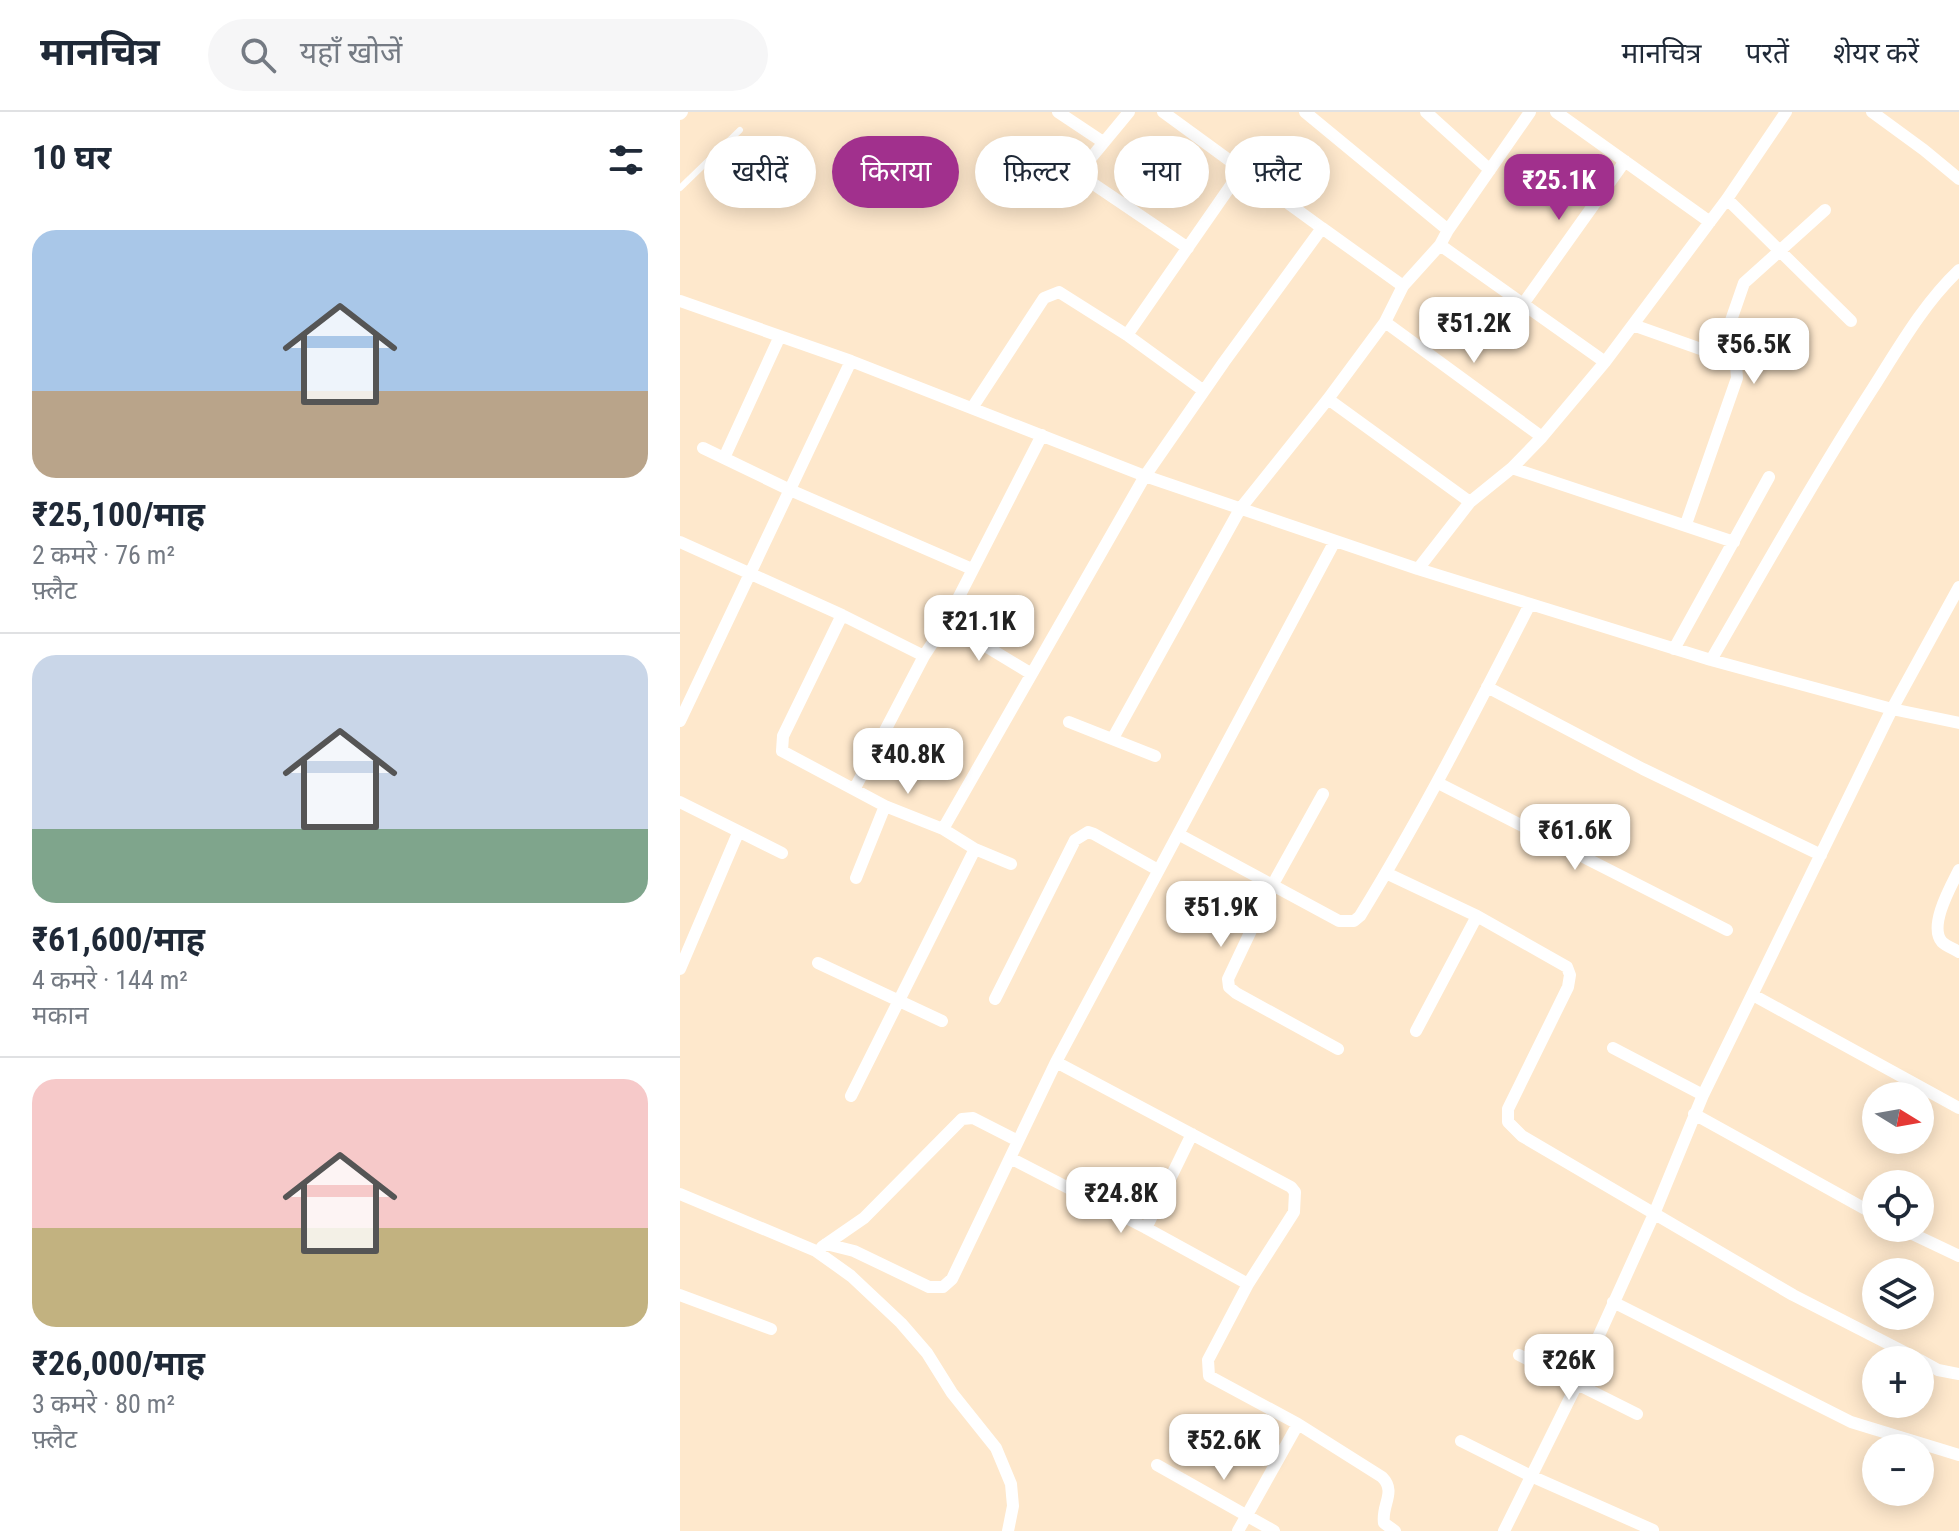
<!DOCTYPE html>
<html lang="hi">
<head>
<meta charset="utf-8">
<style>
  :root { --surface:#fff; --page:#f6f6f7; --text:#1f2937; --muted:#747a83; --line:#e0e1e3; --accent:#a1308d }
  body { margin:0; font-family:"Roboto Condensed","Noto Sans Devanagari",sans-serif; background:var(--page); color:var(--text); height:100vh; display:flex; flex-direction:column; font-size:30px; white-space:nowrap }
  * { box-sizing:border-box; margin:0 }
  p { font-size:26px; color:var(--muted) }
  .icon { flex:none; width:44px; height:44px; fill:none; stroke:currentColor; stroke-width:2; stroke-linecap:round; stroke-linejoin:round }
  .map { position:relative; flex:1; overflow:hidden }
  .details { display:flex; flex-direction:column; background:var(--surface); width:680px }
  .details>* { flex:none }
  .hud { position:absolute; left:24px; top:24px; width:760px; height:72px; display:flex; gap:16px }
  .needle { width:52px; rotate:101deg }
  .fabs { position:absolute; left:1182px; top:970px; display:grid; gap:16px }
  .fabs a { display:grid; place-items:center; width:72px; height:72px; border-radius:50%; background:var(--surface); box-shadow:0 4px 20px #0003; font-size:40px }
  .price { position:absolute; translate:-50% -68px; padding:0 18px; border-radius:16px; background:#fff; color:#222; font-size:26px; line-height:52px; filter:drop-shadow(0 2px 4px #0008) }
  .price::after { content:''; position:absolute; left:50%; top:48px; width:24px; height:18px; margin-left:-12px; background:inherit; clip-path:polygon(0 0,100% 0,50% 100%) }
  .price.selected { background:var(--accent); color:#fff }
  ul { padding:0; list-style:none }
  li { display:grid; align-content:center; gap:16px; height:424px; padding:0 32px }
  li+li { border-top:2px solid var(--line) }
  li span { display:grid; place-items:center; height:248px; border-radius:24px; color:#555 }
  li>.icon { margin-inline-start:auto }
  span .icon { width:144px; height:144px; fill:#fffc; stroke-width:1 }
  li b { font-size:34px }
  h2 { display:flex; justify-content:space-between; align-items:center; height:96px; padding:0 32px; font-size:34px }
  .pill { padding:0 28px; border-radius:36px; background:var(--surface); box-shadow:0 4px 20px #0003; font-size:28px; line-height:72px }
  .pill.selected { background:var(--accent); color:#fff }
  header { display:flex; align-items:center; gap:48px; box-sizing:border-box; height:112px; padding:0 40px; background:var(--surface); border-bottom:2px solid var(--line) }
  header strong { font-size:38px }
  nav { display:flex; gap:44px; margin-inline-start:auto; font-size:28px }
  .search { width:560px; height:72px; background:var(--page); display:flex; align-items:center; gap:20px; box-sizing:border-box; padding:0 28px; border-radius:44px; color:var(--muted); font-size:30px }
  main { display:flex; flex:1; min-height:0 }
  .map>svg:first-child { display:block }
</style>
</head>
<body>
<header>
<strong>मानचित्र</strong>
<div class="search"><svg class="icon" aria-label="search" viewBox="0 0 24 24"><circle cx="10" cy="10" r="6"/><path d="M15 15l6 6"/></svg>यहाँ खोजें</div>
<nav><a>मानचित्र</a><a>परतें</a><a>शेयर करें</a></nav>
</header>
<main>
<section class="details">
<h2>10 घर<svg class="icon" aria-label="filters" viewBox="0 0 24 24"><path d="M4 7h16M4 17h16"/><circle cx="9" cy="7" r="2"/><circle cx="15" cy="17" r="2"/></svg></h2>
<ul>
<li><span style="background:linear-gradient(#a9c7e8 65%,#b9a48a 0)"><svg class="icon" aria-label="home" viewBox="0 0 24 24"><path d="M3 11l9-7 9 7M6 9v11h12V9"/></svg></span><div><b>₹25,100/माह</b><p>2 कमरे · 76 m²</p><p>फ़्लैट</p></div></li>
<li><span style="background:linear-gradient(#c9d6e8 70%,#7fa58c 0)"><svg class="icon" aria-label="home" viewBox="0 0 24 24"><path d="M3 11l9-7 9 7M6 9v11h12V9"/></svg></span><div><b>₹61,600/माह</b><p>4 कमरे · 144 m²</p><p>मकान</p></div></li>
<li><span style="background:linear-gradient(#f6c9c9 60%,#c2b280 0)"><svg class="icon" aria-label="home" viewBox="0 0 24 24"><path d="M3 11l9-7 9 7M6 9v11h12V9"/></svg></span><div><b>₹26,000/माह</b><p>3 कमरे · 80 m²</p><p>फ़्लैट</p></div></li>
</ul>
</section>
<div class="map">
<svg width="1279" height="1419" viewBox="0 0 1279 1419">
  <rect width="100%" height="100%" fill="#fee8cc"/>
  <g fill="none" stroke-linecap="round" stroke-linejoin="round">
    <path stroke="#fff" stroke-width="6" d="M0,76L60,18"/>
    <path stroke="#fff" stroke-width="12" d="M378,0L423,30
      M449,0L406,52L405,62L409,69L508,136
      M625,0L768,118
      M746,0L810,58
      M876,0L1030,110
      M1192,0L1244,38L1279,67
      M0,2L2,0
      M1047,87L1171,209
      M642,116L723,174
      M760,133L925,250
      M0,189L171,249L465,364L738,457L1031,548L1212,597L1279,611
      M843,192L945,49
      M705,210L862,325
      M953,213L1049,247L1056,253L1057,266L1006,412
      M447,223L563,56
      M1039,243L1064,171L1145,98
      M648,287L790,390
      M292,296L364,186L379,180L447,223L524,279
      M23,336L110,378L292,457
      M44,346L100,224
      M832,356L1054,430
      M0,430L162,503L244,544
      M738,457L790,390L832,356L862,325L925,250L1047,87L1106,0
      M162,503L103,624L102,639L205,694L263,717L295,737L331,752
      M266,510L350,561
      M994,537L1089,365
      M1031,548C1084,457 1136,364 1193,276C1219,235 1244,191 1279,158
      M807,575L963,657L1141,743
      M0,609L171,249
      M389,610L475,644
      M433,626L560,397L648,287L705,210L723,174L760,133L768,118L850,0
      M758,671L1047,818
      M175,676L244,544L266,510L362,323
      M643,682L593,772L548,867L549,875L556,881L658,937
      M0,690L102,741
      M263,717L465,364L544,250L642,116L483,0
      M498,722L659,809H674L680,804C742,703 796,598 850,492
      M1279,758C1271,774 1248,814 1262,830C1266,834 1274,837 1279,840
      M706,761L797,804L887,855L890,863L888,875L828,997V1010L842,1024L1113,1183L1240,1248
      M176,766L205,694
      M138,851L262,909
      M0,857L58,721
      M1073,883L1279,996
      M315,887L395,728L408,720L414,722L478,758
      M736,919L797,804
      M933,936L1023,983
      M376,950L611,1075L615,1080L614,1100L568,1172L528,1248L529,1264L618,1312L702,1365C717,1380 701,1393 704,1411L715,1419
      M171,984L295,737
      M1014,1002L1196,1103
      M330,1046L466,1116L568,1172
      M0,1082L136,1139L171,1164L221,1211L247,1241L272,1281L316,1336L331,1372L333,1394L328,1419
      M466,1116L512,1022
      M1220,1116L1279,1144
      M146,1132L174,1139L249,1175H263L272,1167L376,950L655,429
      M142,1135L184,1106L282,1007L293,1006L338,1029
      M0,1183L91,1217
      M933,1190L1171,1310L1279,1343
      M839,1243L957,1302
      M1240,1248L1258,1258L1279,1262
      M781,1329L851,1364L973,1418
      M477,1353L594,1419
      M558,1419L618,1312
      M824,1419L896,1274L974,1102L1023,983L1212,597L1279,475"/>
  </g>
</svg>
<div class="fabs">
<a><svg class="needle" viewBox="-14 -14 28 28"><path d="M0-13l5 13h-10z" fill="#e53935"/><path d="M0 13l5-13h-10z" fill="#747a83"/></svg></a>
<a><svg class="icon" aria-label="locate" viewBox="0 0 24 24"><circle cx="12" cy="12" r="6"/><path d="M12 2v4M12 18v4M2 12h4M18 12h4"/></svg></a>
<a><svg class="icon" aria-label="layers" viewBox="0 0 24 24"><path d="M12 4l9 5-9 5-9-5zM3 14l9 5 9-5"/></svg></a>
<a>+</a>
<a>−</a>
</div>
<b class="price selected" style="left:879px;top:110px">₹25.1K</b>
<b class="price" style="left:794px;top:253px">₹51.2K</b>
<b class="price" style="left:1074px;top:274px">₹56.5K</b>
<b class="price" style="left:299px;top:551px">₹21.1K</b>
<b class="price" style="left:228px;top:684px">₹40.8K</b>
<b class="price" style="left:895px;top:760px">₹61.6K</b>
<b class="price" style="left:541px;top:837px">₹51.9K</b>
<b class="price" style="left:441px;top:1123px">₹24.8K</b>
<b class="price" style="left:889px;top:1290px">₹26K</b>
<b class="price" style="left:544px;top:1370px">₹52.6K</b>
<div class="hud">
<a class="pill">खरीदें</a>
<a class="pill selected">किराया</a>
<a class="pill">फ़िल्टर</a>
<a class="pill">नया</a>
<a class="pill">फ़्लैट</a>
</div>
</div>
</main>
</body>
</html>
